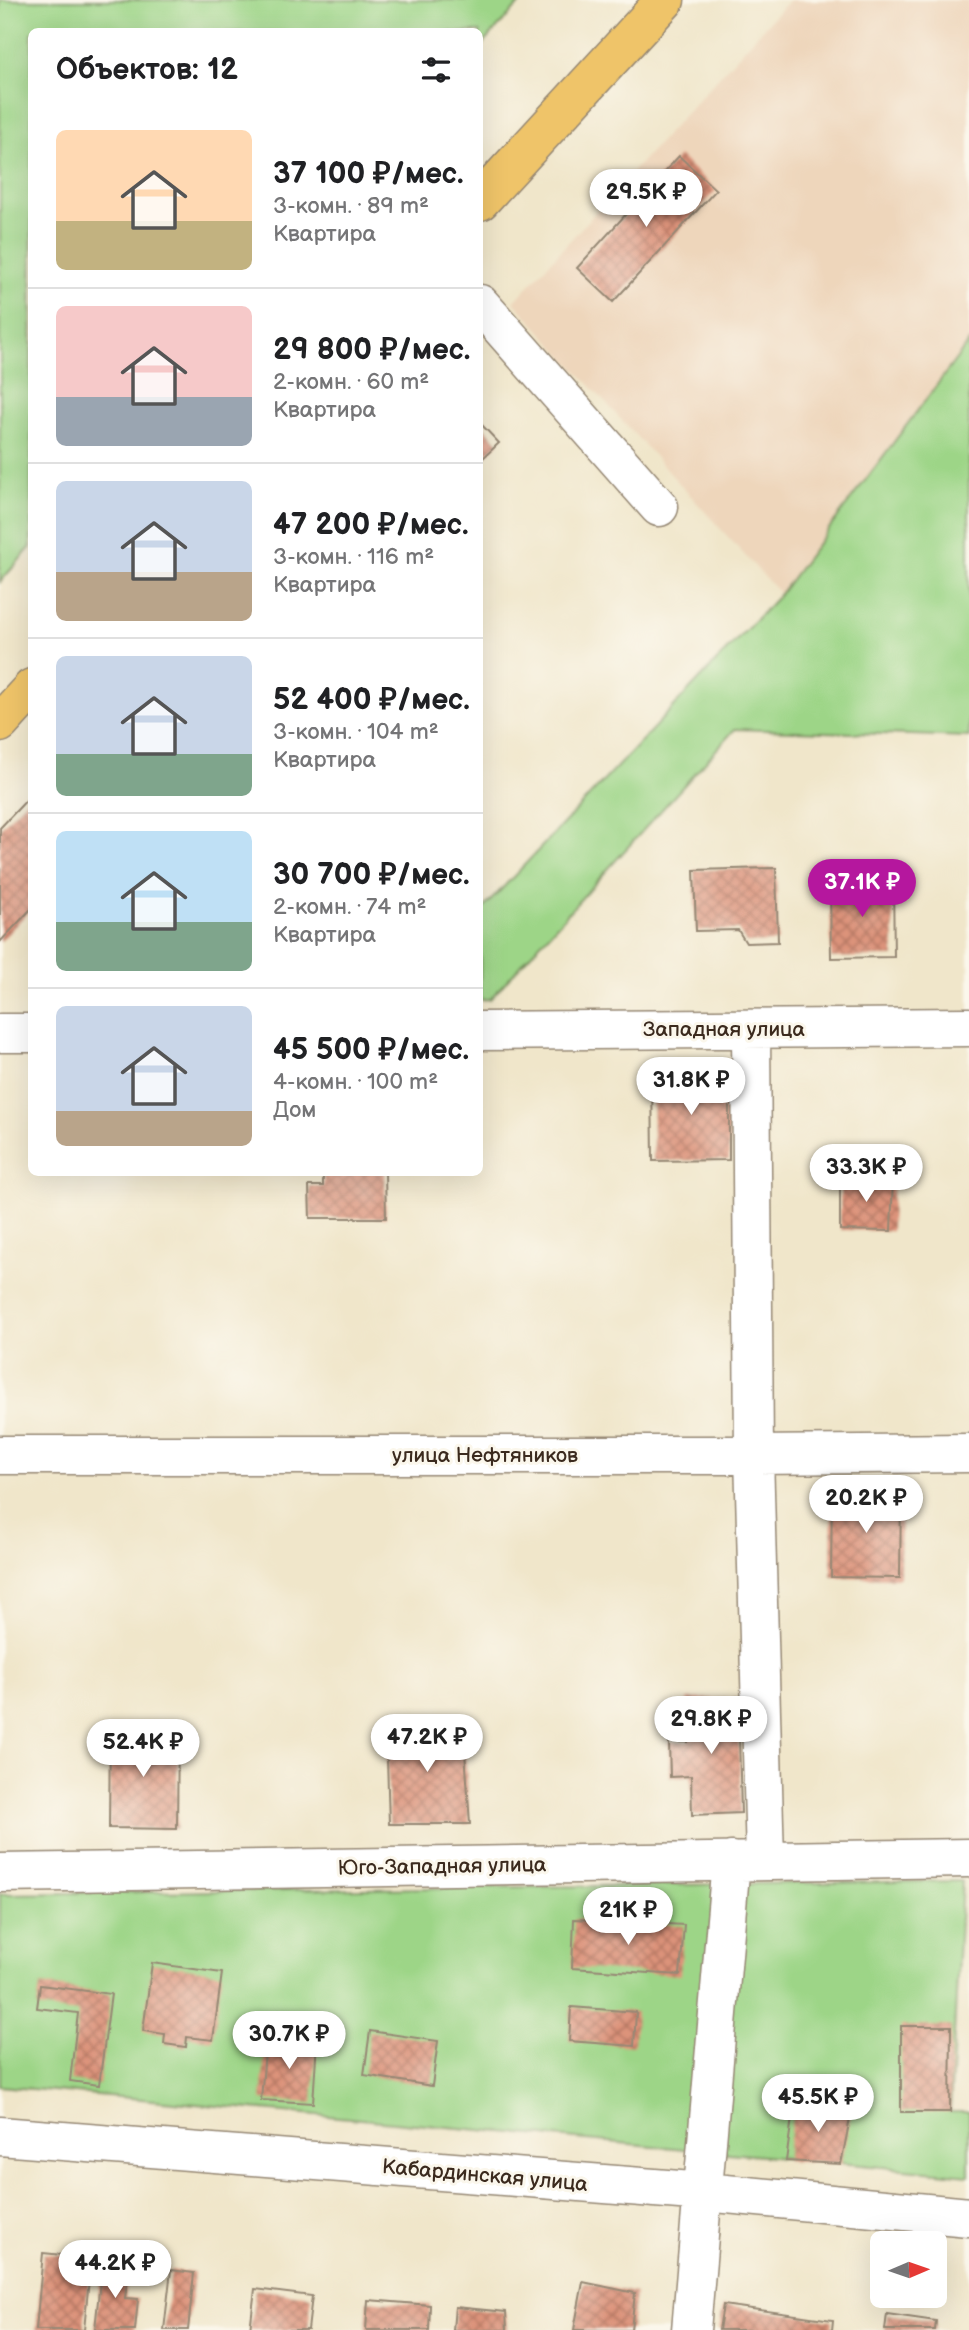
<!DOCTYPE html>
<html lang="ru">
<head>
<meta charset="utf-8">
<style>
  :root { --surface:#fff; --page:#f2f2f2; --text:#202124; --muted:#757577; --line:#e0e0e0; --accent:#b5179e }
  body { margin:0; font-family:"Balsamiq Sans",sans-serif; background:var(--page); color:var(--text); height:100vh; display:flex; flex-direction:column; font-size:26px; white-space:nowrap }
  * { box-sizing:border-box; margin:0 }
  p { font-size:23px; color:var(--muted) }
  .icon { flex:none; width:38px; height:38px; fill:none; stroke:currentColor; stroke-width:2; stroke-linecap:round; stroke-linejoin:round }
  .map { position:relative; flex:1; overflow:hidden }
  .details { position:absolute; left:28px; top:28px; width:455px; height:1148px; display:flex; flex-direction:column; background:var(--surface); border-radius:10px; box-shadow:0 7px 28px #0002 }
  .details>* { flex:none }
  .needle { width:46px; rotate:88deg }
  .tools { position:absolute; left:870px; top:2231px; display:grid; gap:14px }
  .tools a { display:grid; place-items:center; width:77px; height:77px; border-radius:10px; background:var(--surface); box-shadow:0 7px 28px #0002; font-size:35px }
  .price { position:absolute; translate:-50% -60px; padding:0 16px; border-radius:24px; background:#fff; color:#222; font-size:23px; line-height:46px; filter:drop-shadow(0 2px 4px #0008) }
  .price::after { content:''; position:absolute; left:50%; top:42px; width:21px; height:16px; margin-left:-10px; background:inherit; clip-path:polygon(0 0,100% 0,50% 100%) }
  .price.selected { background:var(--accent); color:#fff }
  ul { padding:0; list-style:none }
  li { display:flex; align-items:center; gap:21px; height:175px; padding:0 28px }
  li+li { border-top:2px solid var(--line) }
  li span { display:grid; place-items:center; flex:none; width:196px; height:140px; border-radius:10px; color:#555 }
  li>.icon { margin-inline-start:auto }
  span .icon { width:84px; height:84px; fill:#fffc; stroke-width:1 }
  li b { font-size:30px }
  h2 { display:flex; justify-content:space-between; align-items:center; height:84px; padding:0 28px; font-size:30px }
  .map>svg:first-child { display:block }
</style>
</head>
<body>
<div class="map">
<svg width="969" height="2330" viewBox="0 0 969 2330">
  <defs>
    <pattern id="building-cross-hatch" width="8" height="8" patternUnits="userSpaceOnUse" patternTransform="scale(1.75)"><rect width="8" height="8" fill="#dc937a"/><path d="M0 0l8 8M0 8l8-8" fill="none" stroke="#b47863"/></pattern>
  </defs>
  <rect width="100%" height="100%" fill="#fbf7ec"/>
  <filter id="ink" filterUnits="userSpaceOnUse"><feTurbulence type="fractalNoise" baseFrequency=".0143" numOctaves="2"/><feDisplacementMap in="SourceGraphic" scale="14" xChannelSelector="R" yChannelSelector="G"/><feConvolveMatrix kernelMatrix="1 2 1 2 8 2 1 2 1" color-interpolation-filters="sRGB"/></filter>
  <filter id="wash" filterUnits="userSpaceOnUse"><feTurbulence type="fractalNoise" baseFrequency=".00686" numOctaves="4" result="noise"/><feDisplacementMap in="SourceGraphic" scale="28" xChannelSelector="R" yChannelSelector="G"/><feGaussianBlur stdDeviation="1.57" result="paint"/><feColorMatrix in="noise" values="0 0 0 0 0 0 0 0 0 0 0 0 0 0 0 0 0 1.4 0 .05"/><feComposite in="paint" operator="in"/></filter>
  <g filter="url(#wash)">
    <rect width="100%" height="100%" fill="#f0e6ca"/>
    <path fill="#eed6bb" d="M789,0H969V342L780,594L514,302Z"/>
    <path fill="#9dd587" stroke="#6c8052" stroke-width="2" d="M0,0H523L480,47V32H32L31,547L0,582Z
      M969,342V737L735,729L490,999L480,1000V912L780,594Z
      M962,1881L950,2112H969V2175L0,2086V1894Z"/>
    <g id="blocks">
      <path fill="url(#building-cross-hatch)" d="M679,156L716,190L613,302L577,268Z
        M480,423L499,443L480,461Z
        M32,794V908L0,942V828Z
        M776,868L778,942L746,943L738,930L696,931L694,870Z
        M893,881L894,957L831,958L830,882Z
        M652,1074L729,1075V1160L653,1161Z
        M323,1172H385L386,1218H310L309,1186H323Z
        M840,1177H893L891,1231L840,1230Z
        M832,1492L901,1493L900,1578L831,1577Z
        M738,1698L741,1813L692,1815L691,1776L670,1777L669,1742H688L687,1699Z
        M463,1722L470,1824H389L386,1725Z
        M110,1729L178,1730L177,1829L109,1828Z
        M574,1919L684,1925L680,1975L572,1968Z
        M152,1963L222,1973L213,2040L187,2037L186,2047L164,2044L165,2034L143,2031Z
        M40,1985L111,1994L99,2085L70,2081L78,2013L37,2008Z
        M571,2007L636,2012L634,2046L569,2041Z
        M901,2026H951L950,2112H901Z
        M370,2031L438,2041L432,2086L364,2075Z
        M266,2039L317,2041L313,2103L261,2100Z
        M794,2103L852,2109L841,2164L786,2161Z
        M43,2253L91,2258L84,2330H36Z
        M102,2261L129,2265L125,2298L138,2299L135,2330H95Z
        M171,2270L194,2273L188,2330H164Z
        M583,2282L635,2293L631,2330H574Z
        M255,2289L312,2296L308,2330H250Z
        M368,2300L430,2305L429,2330H366Z
        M723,2305L833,2320L832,2330H719Z
        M455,2307L506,2312L507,2330H453Z
        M887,2314L936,2321L935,2330H885Z"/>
    </g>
  </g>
  <g filter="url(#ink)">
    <use href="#blocks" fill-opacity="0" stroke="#968874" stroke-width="2"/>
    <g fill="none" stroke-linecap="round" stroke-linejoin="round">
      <g stroke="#968874" stroke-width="41">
        <path id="minor" d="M480,304L659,507
          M751,1029L754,1455L765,1860
          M480,1031L969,1027
          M0,1033H32
          M0,1455H754L969,1453
          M0,1873L969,1858
          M0,2136L705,2192L969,2217
          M691,2330L731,1861"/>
      </g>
      <g stroke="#968874" stroke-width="41">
        <path id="major" d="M480,201L665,0
          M0,723L32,688"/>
      </g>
      <use href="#minor" stroke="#fff" stroke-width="38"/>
      <use href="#major" stroke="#efc469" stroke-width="38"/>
    </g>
  </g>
  <g text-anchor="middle" stroke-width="6" stroke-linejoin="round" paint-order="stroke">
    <g font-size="21" fill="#3b2a1e" stroke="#fbf7ec">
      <text x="724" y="1036">Западная улица</text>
      <text x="485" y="1462">улица Нефтяников</text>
      <text transform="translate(442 1866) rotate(-1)" y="7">Юго-Западная улица</text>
      <text transform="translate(485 2175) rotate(5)" y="7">Кабардинская улица</text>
    </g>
  </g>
</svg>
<div class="tools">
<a><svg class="needle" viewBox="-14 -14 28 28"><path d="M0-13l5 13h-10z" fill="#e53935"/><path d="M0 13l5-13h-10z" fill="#757577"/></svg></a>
</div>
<b class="price" style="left:646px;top:229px">29.5K ₽</b>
<b class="price selected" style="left:862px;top:919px">37.1K ₽</b>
<b class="price" style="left:691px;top:1117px">31.8K ₽</b>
<b class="price" style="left:866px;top:1204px">33.3K ₽</b>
<b class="price" style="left:866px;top:1535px">20.2K ₽</b>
<b class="price" style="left:711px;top:1756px">29.8K ₽</b>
<b class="price" style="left:427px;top:1774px">47.2K ₽</b>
<b class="price" style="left:143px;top:1779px">52.4K ₽</b>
<b class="price" style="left:628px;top:1947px">21K ₽</b>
<b class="price" style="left:289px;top:2071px">30.7K ₽</b>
<b class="price" style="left:818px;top:2134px">45.5K ₽</b>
<b class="price" style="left:115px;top:2300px">44.2K ₽</b>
<section class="details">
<h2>Объектов: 12<svg class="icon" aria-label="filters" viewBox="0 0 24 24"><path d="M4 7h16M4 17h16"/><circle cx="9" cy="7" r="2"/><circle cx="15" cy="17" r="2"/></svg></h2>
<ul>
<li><span style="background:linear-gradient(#ffd9b3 65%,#c2b280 0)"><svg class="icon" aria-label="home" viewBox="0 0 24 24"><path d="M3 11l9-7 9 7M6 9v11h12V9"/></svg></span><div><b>37 100 ₽/мес.</b><p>3-комн. · 89 m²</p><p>Квартира</p></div></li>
<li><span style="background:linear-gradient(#f6c9c9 65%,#9aa5b1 0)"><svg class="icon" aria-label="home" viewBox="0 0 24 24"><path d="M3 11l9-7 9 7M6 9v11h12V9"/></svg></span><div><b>29 800 ₽/мес.</b><p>2-комн. · 60 m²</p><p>Квартира</p></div></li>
<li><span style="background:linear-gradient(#c9d6e8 65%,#b9a48a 0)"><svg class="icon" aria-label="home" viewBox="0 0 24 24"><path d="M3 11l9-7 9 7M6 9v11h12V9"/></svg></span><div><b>47 200 ₽/мес.</b><p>3-комн. · 116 m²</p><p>Квартира</p></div></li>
<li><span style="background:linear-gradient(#c9d6e8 70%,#7fa58c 0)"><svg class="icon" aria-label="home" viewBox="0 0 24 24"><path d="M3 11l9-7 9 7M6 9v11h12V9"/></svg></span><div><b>52 400 ₽/мес.</b><p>3-комн. · 104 m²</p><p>Квартира</p></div></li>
<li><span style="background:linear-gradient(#bfe0f5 65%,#7fa58c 0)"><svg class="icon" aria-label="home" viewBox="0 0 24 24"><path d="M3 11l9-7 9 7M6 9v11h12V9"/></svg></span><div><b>30 700 ₽/мес.</b><p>2-комн. · 74 m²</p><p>Квартира</p></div></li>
<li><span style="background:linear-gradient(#c9d6e8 75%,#b9a48a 0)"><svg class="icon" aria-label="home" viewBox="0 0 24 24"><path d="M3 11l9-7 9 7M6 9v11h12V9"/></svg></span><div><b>45 500 ₽/мес.</b><p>4-комн. · 100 m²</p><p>Дом</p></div></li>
</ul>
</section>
</div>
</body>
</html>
